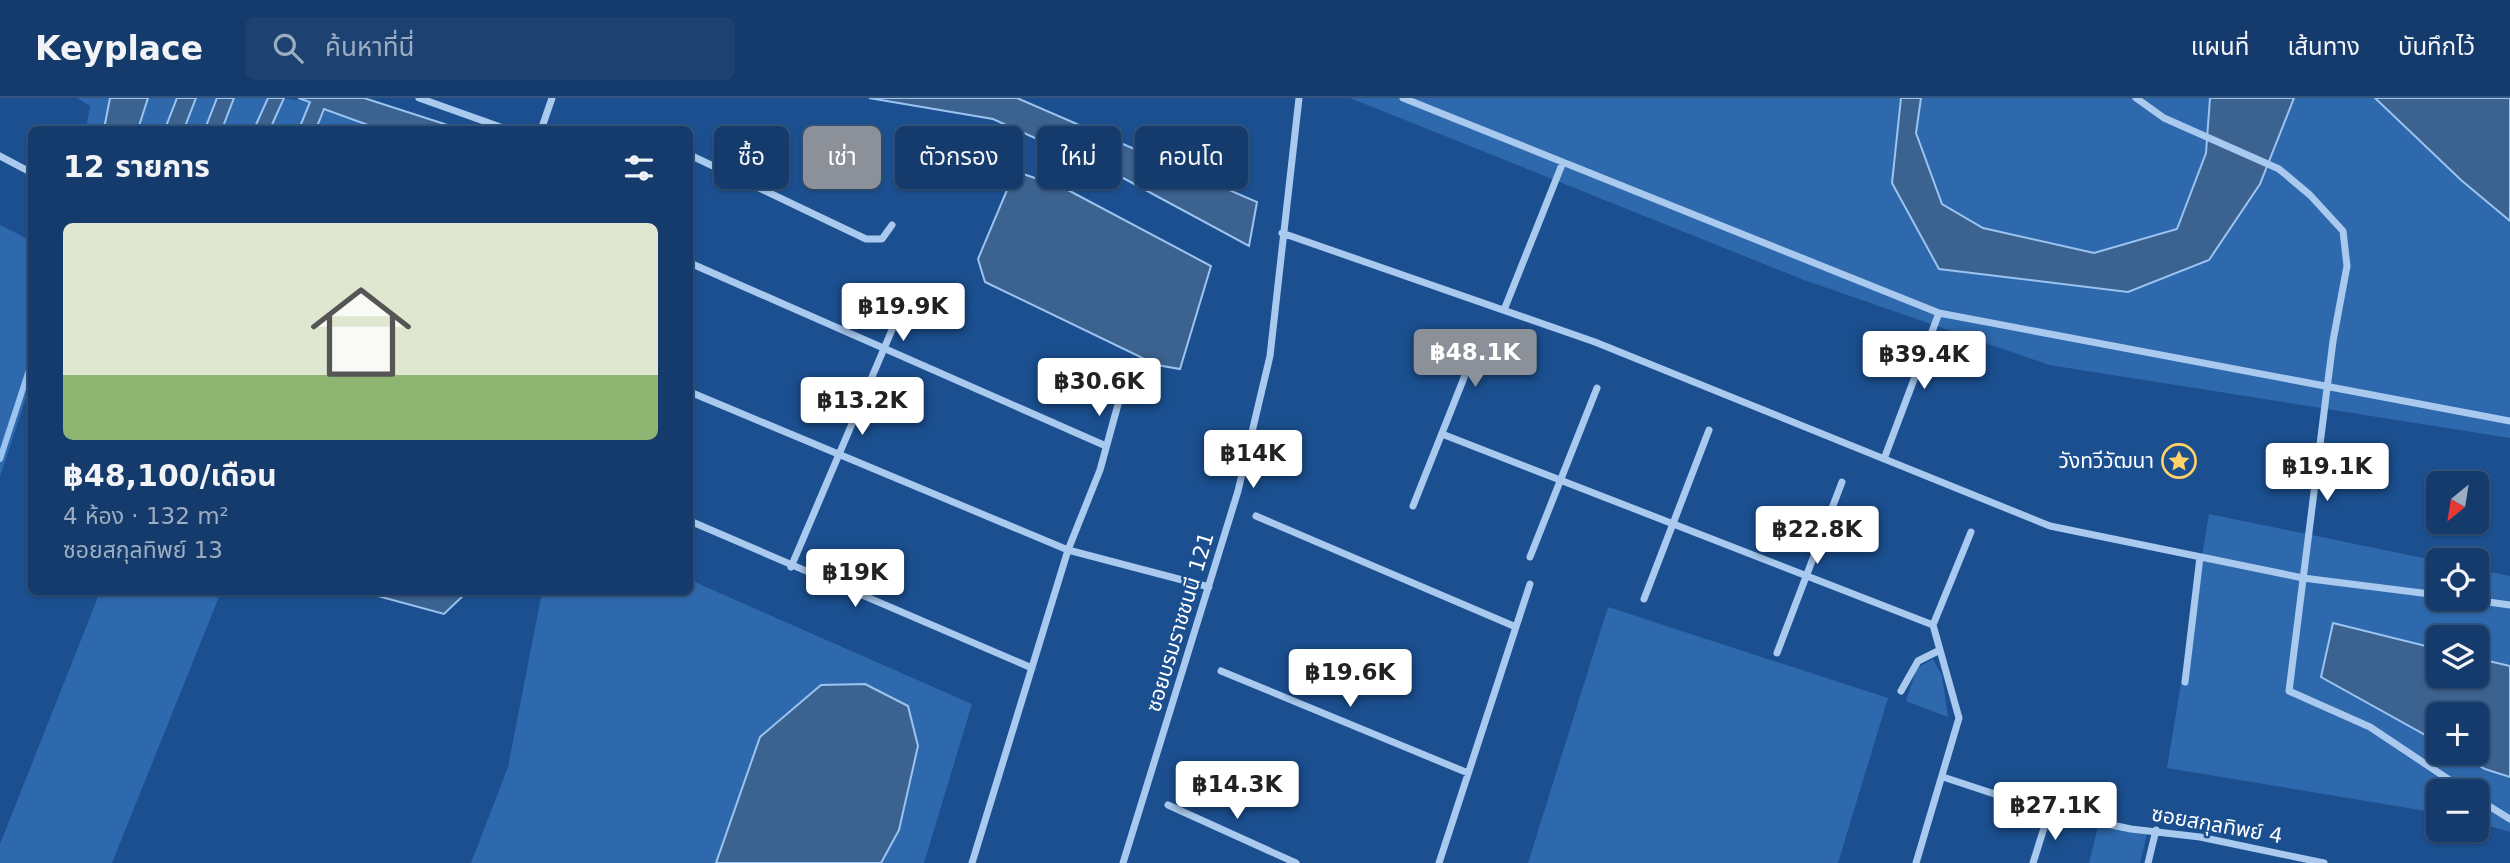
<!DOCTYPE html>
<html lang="th">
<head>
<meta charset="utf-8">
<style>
  :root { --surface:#143b6b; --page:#1d4271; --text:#f1f3f6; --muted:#9dadc1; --line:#33557e; --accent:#8c9099 }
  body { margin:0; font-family:"DejaVu Sans","Noto Sans Thai",sans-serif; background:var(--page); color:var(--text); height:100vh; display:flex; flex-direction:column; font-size:26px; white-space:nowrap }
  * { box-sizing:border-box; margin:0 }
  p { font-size:23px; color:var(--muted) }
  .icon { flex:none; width:38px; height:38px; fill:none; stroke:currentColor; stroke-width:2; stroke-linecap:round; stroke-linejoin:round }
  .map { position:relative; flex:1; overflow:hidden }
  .side { position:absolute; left:28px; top:28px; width:665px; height:469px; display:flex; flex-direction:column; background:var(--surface); border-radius:10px; box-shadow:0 2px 5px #0004,0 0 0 2px var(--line) }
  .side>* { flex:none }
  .top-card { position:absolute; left:714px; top:28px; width:665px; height:63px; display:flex; gap:14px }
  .needle { width:46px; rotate:210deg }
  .fabs { position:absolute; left:2426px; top:373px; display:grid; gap:14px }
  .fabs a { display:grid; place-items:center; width:63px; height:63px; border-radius:10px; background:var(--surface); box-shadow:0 2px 5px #0004,0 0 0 2px var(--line); font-size:35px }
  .price { position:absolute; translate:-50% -60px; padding:0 16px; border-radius:7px; background:#fff; color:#222; font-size:23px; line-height:46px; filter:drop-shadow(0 2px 4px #0008) }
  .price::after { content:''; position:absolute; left:50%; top:42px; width:21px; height:16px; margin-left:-10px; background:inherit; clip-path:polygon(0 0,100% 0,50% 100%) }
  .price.selected { background:var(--accent); color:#fff }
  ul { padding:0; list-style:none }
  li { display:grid; align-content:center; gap:14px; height:371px; padding:0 35px }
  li+li { border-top:2px solid var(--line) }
  li span { display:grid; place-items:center; height:217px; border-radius:10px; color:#555 }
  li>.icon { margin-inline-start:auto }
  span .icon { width:126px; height:126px; fill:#fffc; stroke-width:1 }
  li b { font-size:30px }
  h2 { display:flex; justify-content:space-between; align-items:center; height:84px; padding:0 35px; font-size:30px }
  .tag { padding:0 24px; border-radius:10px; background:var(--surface); box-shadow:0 2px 5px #0004,0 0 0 2px var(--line); font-size:24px; line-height:63px }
  .tag.selected { background:var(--accent); color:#fff }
  header { display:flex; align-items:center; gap:42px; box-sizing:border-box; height:98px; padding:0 35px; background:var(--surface); border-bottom:2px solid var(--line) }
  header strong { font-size:33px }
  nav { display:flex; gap:38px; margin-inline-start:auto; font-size:24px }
  .search { width:490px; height:63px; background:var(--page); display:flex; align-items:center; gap:18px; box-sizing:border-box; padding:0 24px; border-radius:10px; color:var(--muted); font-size:26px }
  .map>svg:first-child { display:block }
</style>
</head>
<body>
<header>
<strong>Keyplace</strong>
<div class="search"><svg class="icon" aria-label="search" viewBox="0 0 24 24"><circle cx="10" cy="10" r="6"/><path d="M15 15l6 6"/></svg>ค้นหาที่นี่</div>
<nav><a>แผนที่</a><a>เส้นทาง</a><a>บันทึกไว้</a></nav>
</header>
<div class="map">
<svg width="2510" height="765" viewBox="0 0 2510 765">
  <rect width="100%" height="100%" fill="#1b4f8f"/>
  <path fill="#2e69ad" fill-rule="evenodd" d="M77,0H110L104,31H86L90,8Z
    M148,0H177L165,31L138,32Z
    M196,0H217L205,31L184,32Z
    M234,0H268L254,31L222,32Z
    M284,0L310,4L299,31L270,32Z
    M1350,0H2510V340L2049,267L1804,182Z
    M323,11L379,31L316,32Z
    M0,127L32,143L31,284L0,379Z
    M2209,416L2438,463V500H2476V471L2510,478V734L2476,724V693H2438V715L2167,670ZM2438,539H2476V578H2438ZM2438,616H2476V654H2438Z
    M690,482L972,606L924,765H471L508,669L542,494H690Z
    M100,494H221L112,765H0V746Z
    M1608,509L1888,600L1838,765H1528Z
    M1933,561L1942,578L1948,619L1906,603L1917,570Z
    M2098,728L2147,736L2140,765H2089Z"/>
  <path fill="#3c6290" stroke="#9cc4f0" stroke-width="2" d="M110,0H148L138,31H104Z
    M177,0H196L184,31H165Z
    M217,0H234L222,31H205Z
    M268,0H284L270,31H254Z
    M298,0H364L460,31H379L324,11L316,31H299L310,4Z
    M869,0H1017L1257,104L1249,148L1125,81L993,21Z
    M1901,0H1921L1916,35L1942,106L1983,130L2094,155L2177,131L2206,55L2210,0H2294L2260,86L2209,162L2128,194L1939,171L1892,85Z
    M2375,0H2510V123L2461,82Z
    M1015,73L1066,91L1211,168L1180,271L1157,267L985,184L978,161Z
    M363,494H467L444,516Z
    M2333,525L2438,551V578H2476V560L2510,568V679L2485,671L2456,655L2476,654V616H2438V644L2321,579Z
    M865,586L908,608L918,648L899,732L881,765H716L760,639L821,587Z"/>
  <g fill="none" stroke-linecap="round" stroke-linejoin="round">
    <path stroke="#9cc4f0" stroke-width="6" d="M0,361L32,263"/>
    <path stroke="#a9c9ee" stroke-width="7" d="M419,0L509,32
      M1403,0L1939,215L2510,323
      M2136,0L2164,20L2279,71L2310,97L2343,133L2347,168L2333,243L2289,593L2370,629L2466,693
      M541,32L552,0
      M690,57L866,141H882L892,127
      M0,58L32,75
      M1282,135L1595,244L2050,428L2303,480L2438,497
      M690,165L1106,348
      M1504,212L1563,64
      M690,294L1068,452L1209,489
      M1442,336L1933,527L1959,620L1916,765
      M1884,361L1939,215
      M1413,408L1481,237
      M1256,418L1516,529
      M690,423L1032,570
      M1530,459L1597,290
      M791,469L906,199
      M2460,500L2510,507
      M1644,501L1709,332
      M1933,527L1971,434
      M1777,555L1842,384
      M1221,573L1468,675
      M2185,584L2200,459
      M1901,593L1918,563L1940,552
      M1943,679L2049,714L2131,731L2200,739L2324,765
      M2476,700L2510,721
      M1168,707L1296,765
      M972,765L1068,452L1100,372L1120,299
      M1123,765L1238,393L1270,258L1299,0
      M1439,765L1530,486
      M2033,765L2049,714
      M2148,765L2156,732"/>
  </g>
  <defs>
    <g id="sight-ring" transform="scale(1.75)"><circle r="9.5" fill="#1b4f8f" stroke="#ffd166" stroke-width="1.5"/><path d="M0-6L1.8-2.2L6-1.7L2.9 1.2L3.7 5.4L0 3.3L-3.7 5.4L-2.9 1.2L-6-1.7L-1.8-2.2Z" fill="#ffd166"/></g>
  </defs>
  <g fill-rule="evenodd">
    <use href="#sight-ring" x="2179" y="363"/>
  </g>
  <g text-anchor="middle" stroke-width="5" stroke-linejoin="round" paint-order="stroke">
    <g font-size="21" fill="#fff" stroke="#1b4f8f" text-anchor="end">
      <text x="2154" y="370">วังทวีวัฒนา</text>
    </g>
    <g font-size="21" fill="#fff" stroke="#1b4f8f">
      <text transform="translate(1180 524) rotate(-73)" y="7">ซอยบรมราชชนนี 121</text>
      <text transform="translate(2217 727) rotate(10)" y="7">ซอยสกุลทิพย์ 4</text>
    </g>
  </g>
</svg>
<div class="fabs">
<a><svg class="needle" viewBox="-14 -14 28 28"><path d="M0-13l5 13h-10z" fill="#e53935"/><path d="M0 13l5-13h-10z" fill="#9dadc1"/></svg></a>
<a><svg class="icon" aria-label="locate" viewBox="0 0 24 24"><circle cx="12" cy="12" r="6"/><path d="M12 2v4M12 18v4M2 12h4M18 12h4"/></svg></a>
<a><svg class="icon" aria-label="layers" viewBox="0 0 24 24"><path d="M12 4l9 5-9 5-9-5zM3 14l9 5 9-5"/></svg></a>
<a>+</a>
<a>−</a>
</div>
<b class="price" style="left:903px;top:245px">฿19.9K</b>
<b class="price selected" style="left:1475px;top:291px">฿48.1K</b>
<b class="price" style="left:1924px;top:293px">฿39.4K</b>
<b class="price" style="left:1099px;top:320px">฿30.6K</b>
<b class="price" style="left:862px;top:339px">฿13.2K</b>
<b class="price" style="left:1253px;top:392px">฿14K</b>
<b class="price" style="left:2327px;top:405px">฿19.1K</b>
<b class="price" style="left:1817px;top:468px">฿22.8K</b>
<b class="price" style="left:855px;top:511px">฿19K</b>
<b class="price" style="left:1350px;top:611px">฿19.6K</b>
<b class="price" style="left:1237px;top:723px">฿14.3K</b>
<b class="price" style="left:2055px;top:744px">฿27.1K</b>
<div class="top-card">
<a class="tag">ซื้อ</a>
<a class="tag selected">เช่า</a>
<a class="tag">ตัวกรอง</a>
<a class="tag">ใหม่</a>
<a class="tag">คอนโด</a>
</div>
<section class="side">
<h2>12 รายการ<svg class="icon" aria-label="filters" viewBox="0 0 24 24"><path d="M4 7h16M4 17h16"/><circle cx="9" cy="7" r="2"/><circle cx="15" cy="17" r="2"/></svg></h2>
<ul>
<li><span style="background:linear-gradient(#dfe7d0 70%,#8fb573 0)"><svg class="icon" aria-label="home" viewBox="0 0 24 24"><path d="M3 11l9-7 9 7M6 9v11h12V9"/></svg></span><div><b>฿48,100/เดือน</b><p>4 ห้อง · 132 m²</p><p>ซอยสกุลทิพย์ 13</p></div></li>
</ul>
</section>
</div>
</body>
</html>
